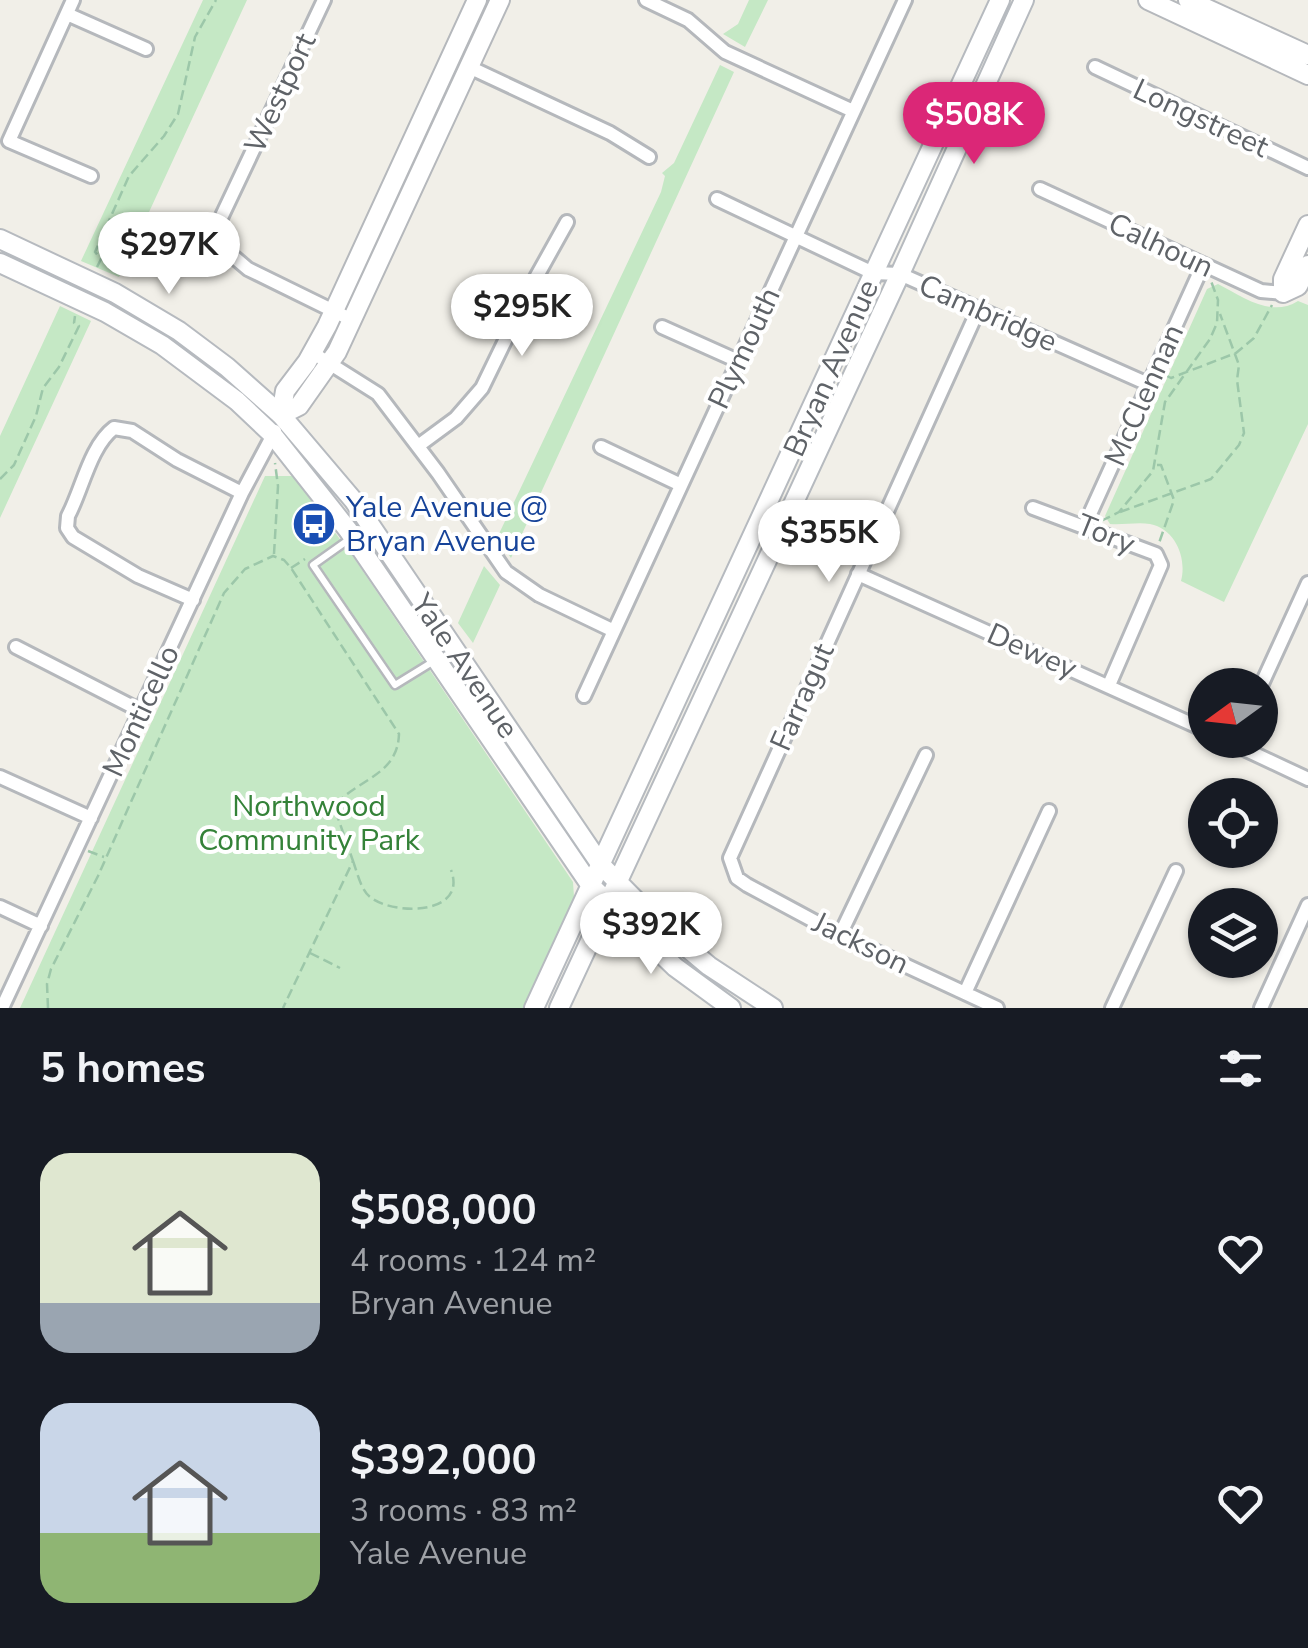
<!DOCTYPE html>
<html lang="en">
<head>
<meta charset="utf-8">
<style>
  :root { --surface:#171b24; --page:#20242c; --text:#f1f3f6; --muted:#9ea1a6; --accent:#db2777 }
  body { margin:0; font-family:"Nunito Sans",sans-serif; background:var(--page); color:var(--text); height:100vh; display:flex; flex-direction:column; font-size:38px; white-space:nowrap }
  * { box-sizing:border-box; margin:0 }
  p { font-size:32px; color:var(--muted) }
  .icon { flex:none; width:55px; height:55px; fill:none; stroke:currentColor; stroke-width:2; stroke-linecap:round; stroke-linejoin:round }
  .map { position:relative; height:1008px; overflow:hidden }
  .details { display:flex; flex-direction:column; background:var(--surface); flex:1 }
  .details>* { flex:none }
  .needle { width:65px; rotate:255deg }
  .buttons { position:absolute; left:1188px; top:668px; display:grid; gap:20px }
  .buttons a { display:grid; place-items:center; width:90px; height:90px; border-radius:50%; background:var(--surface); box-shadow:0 2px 8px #0004; font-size:50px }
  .price { position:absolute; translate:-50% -85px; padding:0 22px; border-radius:35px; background:#fff; color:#222; font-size:32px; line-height:65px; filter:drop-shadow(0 2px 5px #0008) }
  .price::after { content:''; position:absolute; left:50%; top:60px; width:30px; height:22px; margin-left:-15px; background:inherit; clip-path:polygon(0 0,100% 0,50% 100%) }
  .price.on { background:var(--accent); color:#fff }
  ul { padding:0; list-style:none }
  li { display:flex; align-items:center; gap:30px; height:250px; padding:0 40px }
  li span { display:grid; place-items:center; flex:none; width:280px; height:200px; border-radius:30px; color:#555 }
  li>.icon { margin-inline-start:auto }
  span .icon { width:120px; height:120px; fill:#fffc; stroke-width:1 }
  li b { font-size:42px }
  h2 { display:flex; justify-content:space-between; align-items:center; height:120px; padding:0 40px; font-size:42px }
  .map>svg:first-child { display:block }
</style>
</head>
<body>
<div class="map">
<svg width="1308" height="1008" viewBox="0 0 1308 1008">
  <rect width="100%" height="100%" fill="#f1efe8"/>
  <path fill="#c5e8c5" d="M203,0H247L119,277L81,261Z
    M749,0H768L745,47L723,34L738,24Z
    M720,65L734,72L511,558L497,538L661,192L665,176L662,173L674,163Z
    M1218,284C1243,297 1271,318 1298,301L1308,305V424L1224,602L1181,581C1187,559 1176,529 1150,524C1138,522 1123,525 1110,524L1105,516L1207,289Z
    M60,306L91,321L0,518V436Z
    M265,476H293L354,558L573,882L574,897L523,1008H20Z
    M484,566L500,585L473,643L458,623Z"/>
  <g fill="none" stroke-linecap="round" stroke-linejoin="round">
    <g stroke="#b5b8bc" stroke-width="11">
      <path id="service" d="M351,538L313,565L395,685L434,661"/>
    </g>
    <g stroke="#b5b8bc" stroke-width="18">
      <path id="minor" d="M73,0L9,141L91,176
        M324,0L220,220L215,241L248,269L352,320
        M646,0L688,20L725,52L853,111
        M67,14L146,49
        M469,67L610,133L649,157
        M1095,67L1308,168
        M1040,189L1261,291L1283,293
        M717,199L873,273L900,274L1148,384
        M979,308L730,858L737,878L747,885L840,935L997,1008
        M662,327L738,361
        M313,353L378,394L438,473L506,572L539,595L614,631
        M418,446L456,418L482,388L533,283L567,222
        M601,447L681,485
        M1033,508L1156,554L1161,565L1109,685
        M1085,525L1203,265
        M858,574L1205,730
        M193,600L138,576L73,537L67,528L68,516C82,490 90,446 114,428L132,431L177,460L242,493
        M16,647L141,711
        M1260,688L1308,583
        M584,696L905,0
        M1225,740L1308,779
        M0,777L91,818
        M0,907L41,926
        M840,935L926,755
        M965,993L1049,811
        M2,1008L242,493L275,431
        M1112,1008L1176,871
        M1261,1008L1308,905"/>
    </g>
    <g stroke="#b5b8bc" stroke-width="22">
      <path id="tertiary" d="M1148,0L1308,75
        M1188,0L1308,55
        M1308,225L1283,279V293L1298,286L1308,265
        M281,415L299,406L337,352L500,0
        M281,415L285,391L307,362L327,326L477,0"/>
    </g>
    <g stroke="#b6babf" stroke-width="22">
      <path id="secondary" d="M0,239L115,293L179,331L227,367L281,415L354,501L601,865L659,924L709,966L773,1008
        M0,263L105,312L162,345L237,401L273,435L348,530L591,886L675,967L731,1008
        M534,1008L1000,0
        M559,1008L900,274L1024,0"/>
    </g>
    <path stroke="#9cc7a9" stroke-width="2.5" stroke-dasharray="10 5" stroke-linecap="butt" d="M97,267L101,259L95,252L129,176L164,136L178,114L195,37L216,0
      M1165,375L1171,378L1236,353L1254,338L1272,305
      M1157,465H1161L1174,500L1159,543
      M0,479L14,465L36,416L43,388L59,367L79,326L74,323L75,316
      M1120,512L1211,479L1239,445L1244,433L1237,380L1239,365L1220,314
      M1101,521L1119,512L1153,471L1165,402L1210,339L1217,323L1218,300L1211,281
      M274,554L278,486L275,463
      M291,568L305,559
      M88,851L104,857
      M353,861C357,872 361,890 370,897C394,916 468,915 451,870
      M310,953L340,968
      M48,1008L47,984L51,969L98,876L224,593L245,569L273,556L284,560L291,568L399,734C398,772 364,778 340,800L338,818L353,861L283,1008"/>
    <use href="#service" stroke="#fff" stroke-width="6"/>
    <use href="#minor" stroke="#fff" stroke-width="12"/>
    <use href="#tertiary" stroke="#fff" stroke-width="18"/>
    <use href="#secondary" stroke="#fff" stroke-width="18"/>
  </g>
  <defs>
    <g id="bus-disc" transform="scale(2.25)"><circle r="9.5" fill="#1a4fb4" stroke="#fff"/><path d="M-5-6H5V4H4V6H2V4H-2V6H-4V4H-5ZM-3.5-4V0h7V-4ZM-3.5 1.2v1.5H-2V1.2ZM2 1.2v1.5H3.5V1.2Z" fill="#fff"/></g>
  </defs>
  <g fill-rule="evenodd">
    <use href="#bus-disc" x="314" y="524"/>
  </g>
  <g text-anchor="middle" stroke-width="8" stroke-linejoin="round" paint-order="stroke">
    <g font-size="30" fill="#5f6368" stroke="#fff">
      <text transform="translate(280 93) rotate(-65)" y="10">Westport</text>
      <text transform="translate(1201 118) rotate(25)" y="10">Longstreet</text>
      <text transform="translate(1161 245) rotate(25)" y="10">Calhoun</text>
      <text transform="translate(988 313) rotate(24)" y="10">Cambridge</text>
      <text transform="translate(744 348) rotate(-65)" y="10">Plymouth</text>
      <text transform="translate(831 368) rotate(-66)" y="10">Bryan Avenue</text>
      <text transform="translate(1144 395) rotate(-66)" y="10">McClennan</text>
      <text transform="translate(1106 534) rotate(22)" y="10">Tory</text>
      <text transform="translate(1032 651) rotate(24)" y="10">Dewey</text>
      <text transform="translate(465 666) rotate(56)" y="10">Yale Avenue</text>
      <text transform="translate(802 697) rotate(-66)" y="10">Farragut</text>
      <text transform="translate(141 711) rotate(-65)" y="10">Monticello</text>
      <text transform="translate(861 943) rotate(26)" y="10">Jackson</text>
    </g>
    <g font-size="30" fill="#164399" stroke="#fff" text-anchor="start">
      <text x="346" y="517">Yale Avenue @<tspan x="346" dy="34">Bryan Avenue</tspan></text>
    </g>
    <g font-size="30" fill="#348238" stroke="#fff">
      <text x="309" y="816">Northwood<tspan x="309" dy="34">Community Park</tspan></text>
    </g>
  </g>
</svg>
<div class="buttons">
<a><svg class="needle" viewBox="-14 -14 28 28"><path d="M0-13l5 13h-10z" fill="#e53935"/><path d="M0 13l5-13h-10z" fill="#9ea1a6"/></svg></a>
<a><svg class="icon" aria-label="locate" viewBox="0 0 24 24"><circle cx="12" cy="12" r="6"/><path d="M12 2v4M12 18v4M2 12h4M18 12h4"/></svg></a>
<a><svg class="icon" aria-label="layers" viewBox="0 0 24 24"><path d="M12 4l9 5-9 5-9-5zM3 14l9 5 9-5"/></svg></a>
</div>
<b class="price on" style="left:974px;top:167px">$508K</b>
<b class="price" style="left:169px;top:297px">$297K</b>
<b class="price" style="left:522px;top:359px">$295K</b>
<b class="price" style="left:829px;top:585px">$355K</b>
<b class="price" style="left:651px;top:977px">$392K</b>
</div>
<section class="details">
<h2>5 homes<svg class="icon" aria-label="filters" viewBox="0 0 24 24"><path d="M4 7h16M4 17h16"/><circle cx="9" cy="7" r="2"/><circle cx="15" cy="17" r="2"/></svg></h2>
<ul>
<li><span style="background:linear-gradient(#dfe7d0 75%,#9aa5b1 0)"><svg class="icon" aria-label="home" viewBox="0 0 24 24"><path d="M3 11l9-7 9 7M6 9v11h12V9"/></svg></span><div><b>$508,000</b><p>4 rooms · 124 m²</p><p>Bryan Avenue</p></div><svg class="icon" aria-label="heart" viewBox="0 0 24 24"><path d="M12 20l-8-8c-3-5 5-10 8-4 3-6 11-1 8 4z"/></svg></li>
<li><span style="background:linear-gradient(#c9d6e8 65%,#8fb573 0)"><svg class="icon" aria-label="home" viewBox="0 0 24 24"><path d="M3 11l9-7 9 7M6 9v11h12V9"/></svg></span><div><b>$392,000</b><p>3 rooms · 83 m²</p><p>Yale Avenue</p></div><svg class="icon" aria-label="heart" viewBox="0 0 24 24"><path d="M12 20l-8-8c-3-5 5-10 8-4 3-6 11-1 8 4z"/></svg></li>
</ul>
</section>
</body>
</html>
